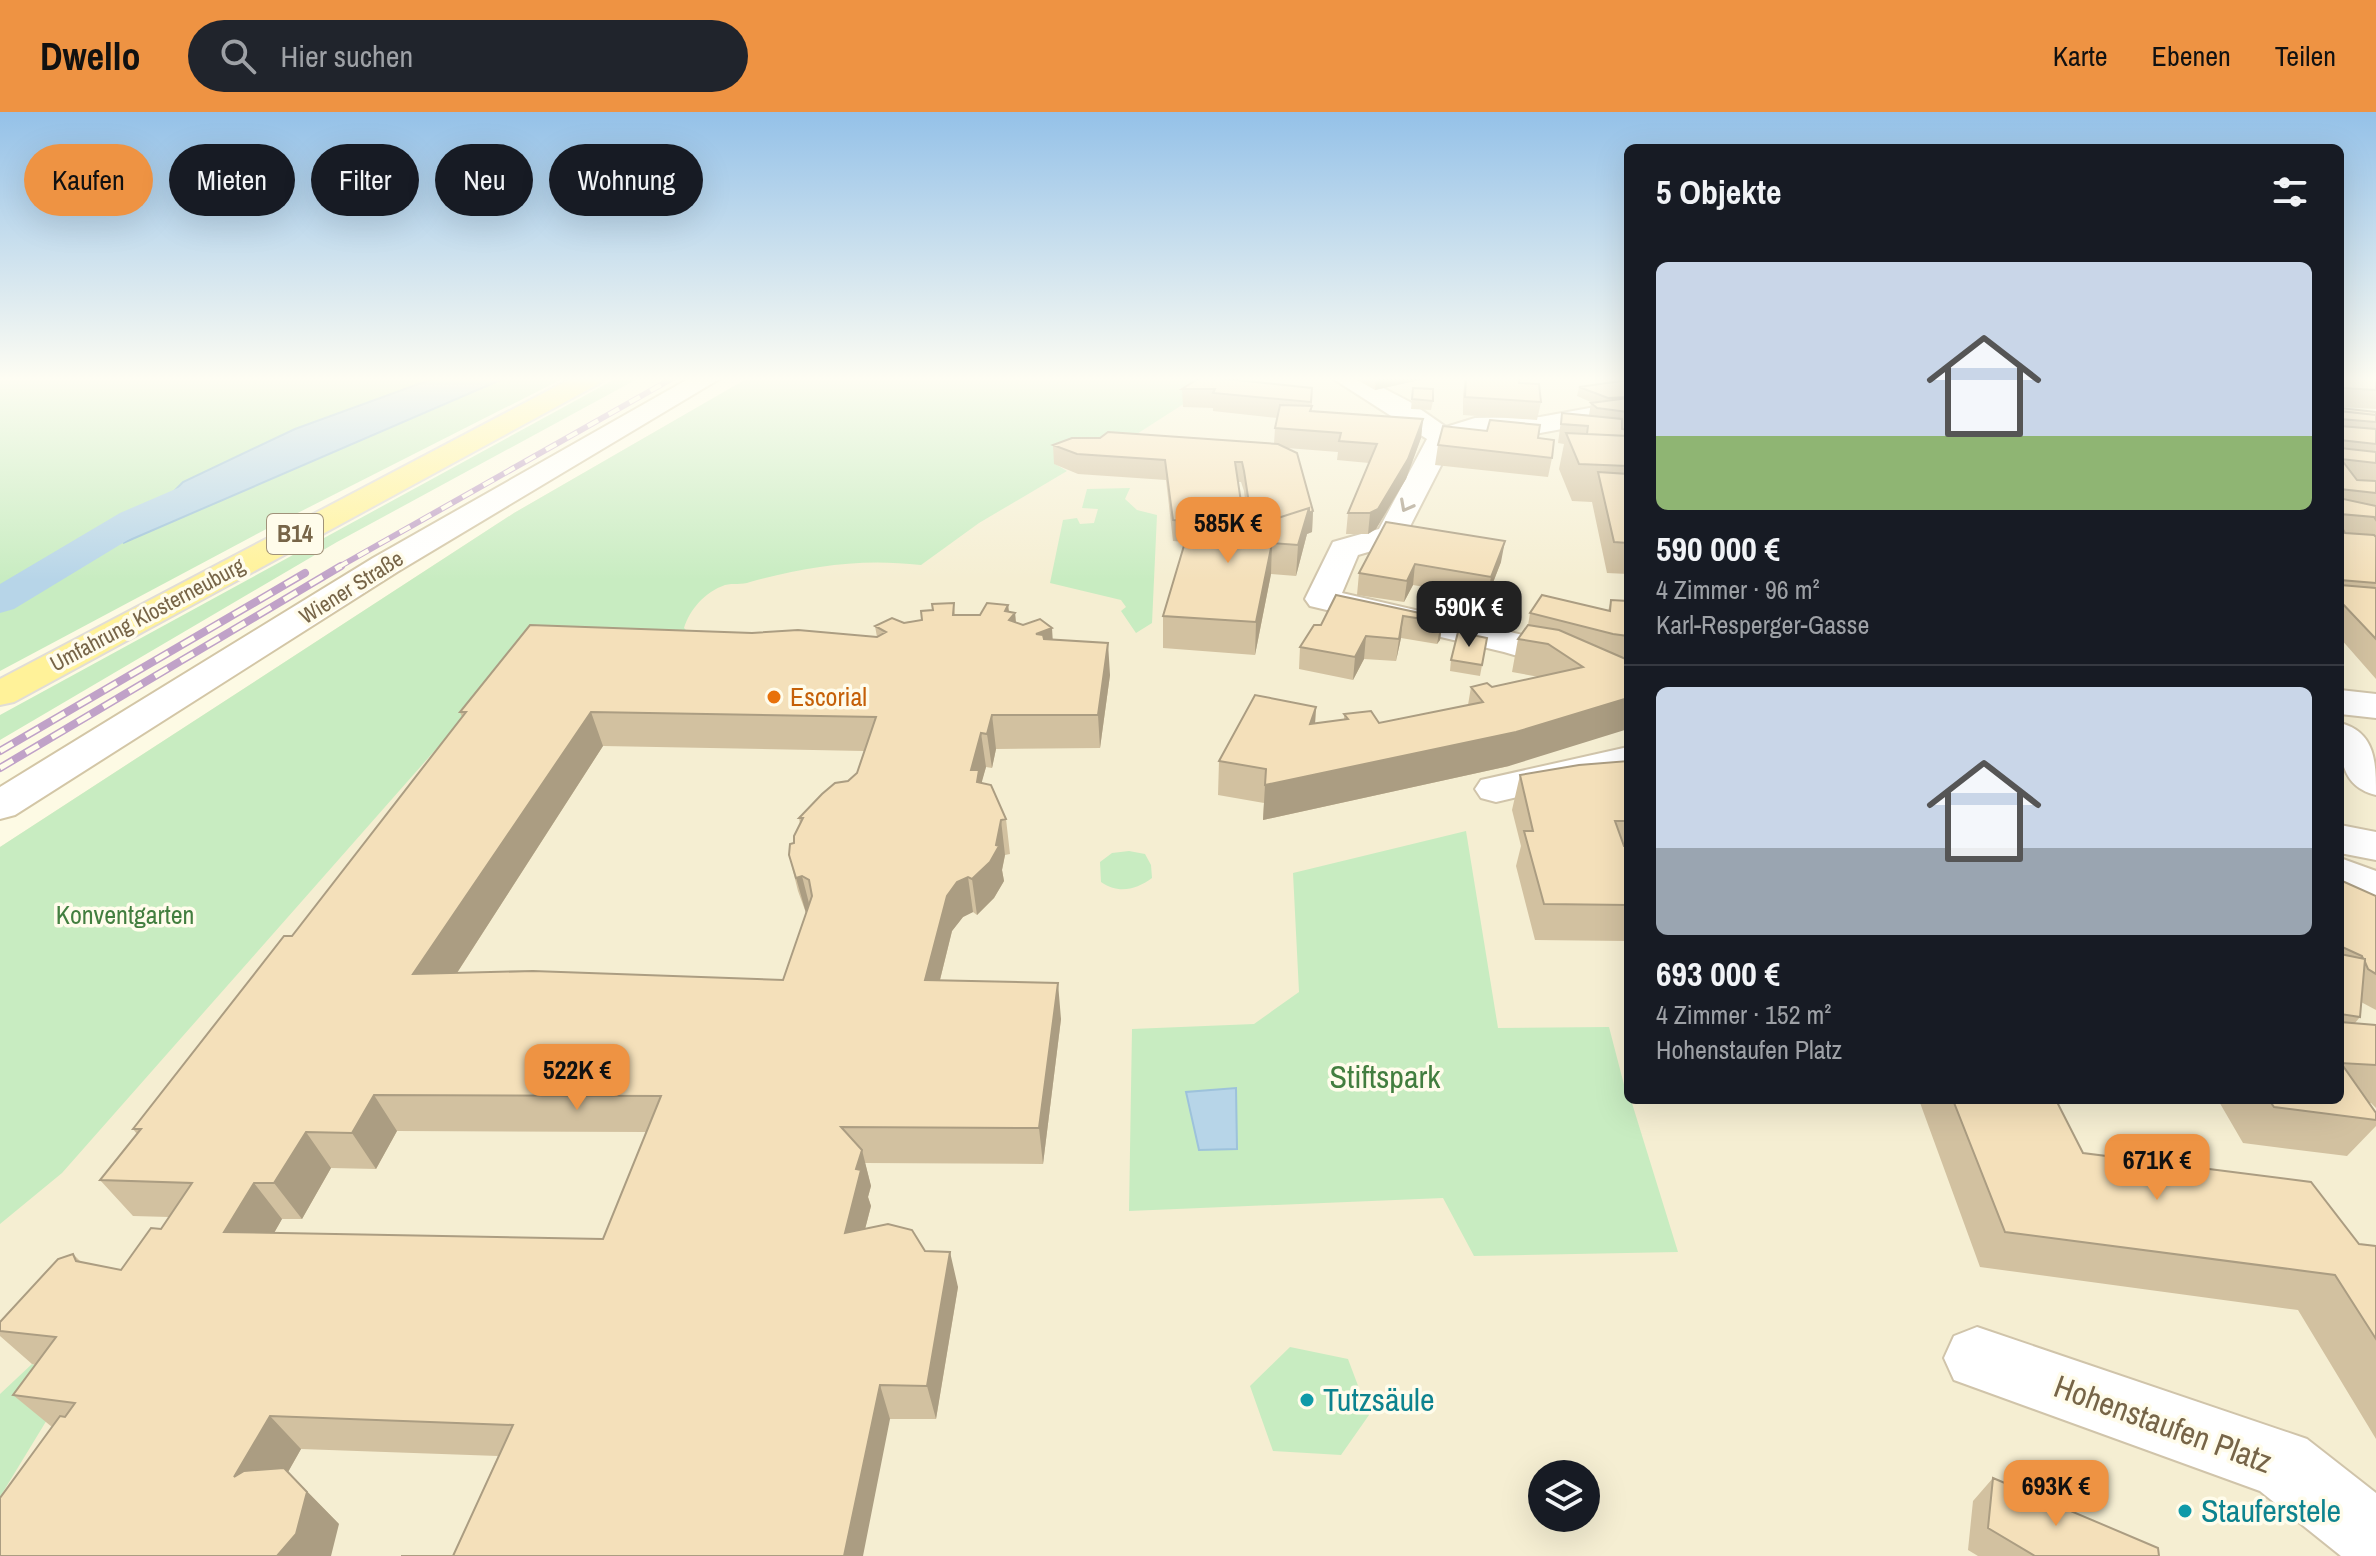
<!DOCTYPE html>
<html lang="de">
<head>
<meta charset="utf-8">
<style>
  :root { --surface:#171b24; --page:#20242c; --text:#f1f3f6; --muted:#9ea1a6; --line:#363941; --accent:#ee9343 }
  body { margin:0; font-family:"Archivo Narrow",sans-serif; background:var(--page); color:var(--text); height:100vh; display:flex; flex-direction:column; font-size:30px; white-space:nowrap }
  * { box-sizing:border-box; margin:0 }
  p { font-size:26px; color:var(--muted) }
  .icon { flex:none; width:44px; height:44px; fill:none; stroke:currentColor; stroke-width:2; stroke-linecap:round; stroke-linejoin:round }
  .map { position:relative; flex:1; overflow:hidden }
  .panel { position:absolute; left:1624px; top:32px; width:720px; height:960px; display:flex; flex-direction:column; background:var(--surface); border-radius:12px; box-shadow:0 8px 32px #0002 }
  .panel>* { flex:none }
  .banner { position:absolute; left:24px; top:32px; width:760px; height:72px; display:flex; gap:16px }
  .fabs { position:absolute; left:1528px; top:1348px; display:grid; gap:16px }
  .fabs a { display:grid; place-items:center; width:72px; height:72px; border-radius:50%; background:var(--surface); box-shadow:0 8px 32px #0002; font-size:40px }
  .price { position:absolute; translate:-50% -68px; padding:0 18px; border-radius:16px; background:var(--accent); color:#111; font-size:26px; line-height:52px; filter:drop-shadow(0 2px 4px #0008) }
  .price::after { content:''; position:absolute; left:50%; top:48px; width:24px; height:18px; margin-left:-12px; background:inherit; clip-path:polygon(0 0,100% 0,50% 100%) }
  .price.selected { background:#222; color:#fff }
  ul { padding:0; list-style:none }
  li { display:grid; align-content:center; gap:16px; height:424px; padding:0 32px }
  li+li { border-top:2px solid var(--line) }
  li span { display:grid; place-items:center; height:248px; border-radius:12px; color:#555 }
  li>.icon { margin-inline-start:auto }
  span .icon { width:144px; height:144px; fill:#fffc; stroke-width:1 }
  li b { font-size:34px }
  h2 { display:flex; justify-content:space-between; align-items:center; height:96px; padding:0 32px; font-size:34px }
  .pill { padding:0 28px; border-radius:36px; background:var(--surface); box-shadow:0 8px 32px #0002; font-size:28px; line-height:72px }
  .pill.selected { background:var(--accent); color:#111 }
  header { display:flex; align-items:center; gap:48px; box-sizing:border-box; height:112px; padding:0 40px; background:var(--accent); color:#111 }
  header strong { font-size:38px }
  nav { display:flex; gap:44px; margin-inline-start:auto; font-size:28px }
  .search { width:560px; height:72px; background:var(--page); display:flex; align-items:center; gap:20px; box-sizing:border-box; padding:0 28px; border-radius:44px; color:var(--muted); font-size:30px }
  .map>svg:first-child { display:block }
</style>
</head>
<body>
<header>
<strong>Dwello</strong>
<div class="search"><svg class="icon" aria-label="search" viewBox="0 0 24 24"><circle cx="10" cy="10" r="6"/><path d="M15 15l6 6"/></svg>Hier suchen</div>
<nav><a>Karte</a><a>Ebenen</a><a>Teilen</a></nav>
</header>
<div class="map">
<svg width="2376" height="1444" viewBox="0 0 2376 1444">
  <rect width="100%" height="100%" fill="#fdfae4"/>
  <path fill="#f5eed2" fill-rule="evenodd" d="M748,266H1628V988H2340V266H2376V1444H0V735L514,401ZM1542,1362H1586V1406H1542Z"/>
  <path fill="#c8ecc1" d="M0,266H435L295,317L183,370L504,266H564L272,414L0,559Z
    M617,266H639L337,430L0,628V603Z
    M748,266H1224L1101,345L1055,352L1067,359L979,411L921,453C860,446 809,454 750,470C742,473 733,471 725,473C705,480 690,497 684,516L692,524L512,551L62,1061L0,1112V735L514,401Z
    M1130,376L1125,387L1137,398L1157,403L1152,511L1136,521L1121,499L1126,495L1121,488L1050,471L1063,408L1077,406L1080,412L1094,411L1098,397L1082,396L1087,377Z
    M1466,719L1498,916L1609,915L1628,988H1631L1678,1140L1474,1144L1443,1086L1129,1099L1132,917L1254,912L1299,880L1293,761Z
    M1129,739L1145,742L1151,753L1152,766C1136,778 1118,782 1101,770L1100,750L1112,741Z
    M1290,1235L1348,1247L1369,1303L1341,1343L1273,1339L1250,1274Z
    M32,1252L70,1270L0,1385V1282Z"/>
  <path fill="#b7d5e8" stroke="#9dc2db" stroke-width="2" d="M435,266H505L123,431L183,370L295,317Z
    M1236,976L1237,1037L1199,1038L1186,980Z"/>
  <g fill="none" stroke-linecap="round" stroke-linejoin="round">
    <path fill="#b7d5e8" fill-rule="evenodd" d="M215,360L227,363L232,370L227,377L146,417L14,497L0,501V472L120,401Z"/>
    <g stroke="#d0c4aa" stroke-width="4">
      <path id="street" d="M1332,266H1364L1410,290L1446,315L1475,306L1540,305L1628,289V305L1540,321L1478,322L1453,330L1402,430L1358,443L1342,481L1527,524L1628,553V576L1504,540L1310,494L1305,487L1333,430L1379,417L1427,327Z
        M2340,578L2376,582V606L2340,602Z
        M2340,611C2376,620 2376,651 2376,683C2339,674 2340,642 2340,611Z
        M1628,635V659L1496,690L1481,686L1475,677L1481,668Z
        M2340,713L2376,720V748L2340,741Z
        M2340,746L2376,759V793L2340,779Z
        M1977,1215L2307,1327L2376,1381V1444H2341L2260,1379L1954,1268L1944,1246L1954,1224Z"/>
    </g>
    <g stroke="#d3c6a6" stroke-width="4">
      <path id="secondary" d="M690,266H721L397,460L15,703L0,707V675L373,446Z"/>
    </g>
    <g stroke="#e1ddd7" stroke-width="4">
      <path id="primary" d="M572,266H604L600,271L14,590L0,593V567Z"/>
    </g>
    <use href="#street" fill="#fff" fill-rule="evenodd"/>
    <use href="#secondary" fill="#fff" fill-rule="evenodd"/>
    <use href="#primary" fill="#fff299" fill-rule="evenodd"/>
    <g stroke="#c0a2c8" stroke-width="6">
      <path id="rail-far1" d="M337,456L673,266"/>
    </g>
    <g stroke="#c0a2c8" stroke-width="8">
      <path id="rail" d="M0,639L305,461
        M0,656L341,454"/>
    </g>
    <use href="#rail-far1" stroke="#fffceb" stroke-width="4" stroke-dasharray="12" stroke-linecap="butt"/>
    <use href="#rail" stroke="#fffceb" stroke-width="5" stroke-dasharray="15" stroke-linecap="butt"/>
  </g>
  <path fill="#d2c1a0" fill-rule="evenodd" d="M1354,266H1428L1375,278Z
    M1465,266L1519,271L1541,290L1537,308L1463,303V283Z
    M2340,266H2376V297L2340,295Z
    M1628,268V462L1607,461L1592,390L1572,389L1559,357L1564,332L1558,331L1562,301L1589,303L1591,291H1593L1577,284L1579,275Z
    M1312,276V299L1423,307L1421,326L1406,367L1376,417L1368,422H1346L1348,401L1369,351L1337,348L1338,340L1287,336L1313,399L1312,420L1307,422L1296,464L1271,462L1255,543L1163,536V504L1185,430L1173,429L1166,368L1078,362L1054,352L1053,333L1274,332L1275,316L1277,306L1213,299V296L1183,295L1182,277ZM1238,370H1241L1244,379L1247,404L1243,403Z
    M1413,276L1433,289L1431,298L1411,297Z
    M2340,296L2376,300V567L2340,526Z
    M1487,319L1538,326L1552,346L1548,365L1435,353L1438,333Z
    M1386,410L1501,450L1487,486L1413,473L1404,490L1357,483L1359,461Z
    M1336,483L1443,506L1440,528L1437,532L1401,526L1396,549L1364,547L1353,568L1299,557L1300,535L1321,513Z
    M1611,488L1628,489V547H1625L1509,654L1263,708L1264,691L1218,683L1219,649L1316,595L1315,611L1344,608V602L1379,611L1468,593L1471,575H1492L1539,565L1512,560L1518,527L1528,513L1530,501L1608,499Z
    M954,491L955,503H980L1008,493L1009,500L1015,501L1016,511L1053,528L1110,563L1100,636L996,637L992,656L986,655L981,671L1006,707L1010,742L1005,743L1002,758L1004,769L994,786L977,803L973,800L963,805L952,819L940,868L1061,907L1043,1052L865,1051L871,1074L868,1085L871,1094L865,1117L925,1139L958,1175L936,1307H890L453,1444L498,1344L301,1337L288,1360L339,1412L52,1315L13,1283L35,1253L32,1252L0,1224V1210L73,1142L81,1150L121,1158L161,1117L169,1105L133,1104L100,1068L137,1022L133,1017L292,824L462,605L460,600L877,525L875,514L922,508L933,498ZM603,634L864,639L857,661L848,669L799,706L800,712L789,743L798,779L806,801L783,868L457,861ZM397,1019L647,1020L603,1127L274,1121L282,1107H302L331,1056L376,1057Z
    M1487,526L1480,564L1450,559L1451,548Z
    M1628,649V829L1535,828L1516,754L1521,734L1512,698L1520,663Z
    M2340,768L2376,784V898L2361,890L2360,905L2355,911L2376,913V996L2371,991H2369L2376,1001V1014L2347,1044L2243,1031L2218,988H2340Z
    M1919,988H2056L2083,1041L2359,1132L2376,1134V1327L2298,1198L1980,1155Z
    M1993,1366L2159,1444H1978L1968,1438L1973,1389Z"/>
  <path fill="#ab9d82" d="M1376,266H1428L1375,278Z
    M1423,307L1421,326L1406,367L1376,417L1368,422L1370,401Z
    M1309,396L1313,399L1312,420L1307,422L1296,464L1298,433Z
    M1505,429L1501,450L1487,486L1491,465Z
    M1272,431L1271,462L1255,543L1256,510Z
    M1415,452L1413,473L1404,490L1407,469Z
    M1008,493L1010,508L1015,501L1018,533L1005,499Z
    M1403,504L1401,526L1396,549L1399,527Z
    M1443,506L1440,528L1437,532L1441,510Z
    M1052,516L1054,548L1036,522Z
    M1366,524L1364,547L1353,568L1355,545Z
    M1108,531L1110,563L1100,636L1098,603Z
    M1628,586V617L1509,654L1263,708L1265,673Z
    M1316,595L1314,629L1310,612Z
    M591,600L603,634L433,898L413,862Z
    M992,603L996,637L992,656L987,622Z
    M981,621L986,655L981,673L983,693L971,658Z
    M1001,708L1005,743L1002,758L1004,769L994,786L977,803L972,767L996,733Z
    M802,764L811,799L806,801L796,766Z
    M968,765L973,800L963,805L952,819L931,904L925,868L947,784L957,770Z
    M1058,871L1061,907L1043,1052L1039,1016Z
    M374,983L397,1019L376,1057L352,1021Z
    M306,1020L331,1056L302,1107L274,1071Z
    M862,1038L871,1074L868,1085L871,1094L855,1156L845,1121L856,1057Z
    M254,1071L282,1107L254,1156L224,1120Z
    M950,1140L958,1175L936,1307L927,1274Z
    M880,1273L890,1307L863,1444H844Z
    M270,1304L301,1337L288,1360L339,1412L331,1444H277L234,1365Z"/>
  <path fill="#f4e0ba" stroke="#ab9d82" stroke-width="2" fill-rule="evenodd" d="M1199,266H1218L1312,276L1311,290L1213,281L1215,277H1182Z
    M1466,266H1519V271L1539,272L1541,290L1465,285Z
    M2340,266H2376V278L2342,276L2340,274Z
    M1628,268V285L1608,286L1579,275Z
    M1413,276L1433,277V289L1412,287Z
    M1628,286V300L1597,296L1591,291Z
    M1280,293L1312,294L1310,299L1423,307L1408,347L1378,397L1370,401H1348L1377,332L1339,329L1341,321L1275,316Z
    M2340,296L2376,300V303L2340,299Z
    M2340,299L2376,303V310L2340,307Z
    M1562,301L1622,307V317L1628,318V324L1587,322L1588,314L1561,312Z
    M1490,308L1540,313L1538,326L1554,328L1552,346L1438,333L1443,314L1487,319Z
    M2340,314L2376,317V332L2340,328Z
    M1108,320L1278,332L1297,341L1313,399L1309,401V396L1278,406L1251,404L1244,359L1242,350H1235L1243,403L1194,400L1191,409L1173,408L1165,348L1077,342L1053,333L1072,326H1100Z
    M1566,321L1628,324V354L1579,352Z
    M2340,336L2376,340V351L2341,347L2357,368L2376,369V381L2340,377Z
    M1598,360L1628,362V431L1614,430Z
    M2340,377L2343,387L2376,394V408L2374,405L2340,402Z
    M1309,396L1298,433L1272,431L1256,510L1163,504L1194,400L1278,406Z
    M1386,410L1505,429L1491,465L1415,452L1407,469L1359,461Z
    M2340,412L2345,421L2374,423L2376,425V471L2340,468Z
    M2340,473L2376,476V527L2340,489Z
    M1336,483L1443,506L1441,510L1403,504L1399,527L1366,524L1355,545L1300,535L1314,513H1321Z
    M1542,483L1610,499L1611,488L1628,489V524L1613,522L1530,501Z
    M954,491L953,503H980L987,491L1008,493L1005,499L1015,501L1009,508L1023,513L1040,507L1052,516L1036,522L1043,523L1044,527L1108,531L1098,603H992L987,622L981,621L971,658H979L977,670L991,673L1006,707L1001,708L996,733L999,734L990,750L972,767L968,765L957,770L947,784L925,868L1058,871L1039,1016L841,1015L862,1038L856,1057L861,1058L845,1121L888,1112L912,1118L925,1139L950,1140L927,1274L880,1273L844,1444H401H453L513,1313L270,1304L234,1365L244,1359L284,1356L307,1380L296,1422L277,1444H0V1386L60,1304L65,1305L75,1291L13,1283L56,1225L0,1219V1210L58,1147L73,1142L76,1149L121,1158L151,1116L161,1117L192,1071L100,1068L141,1017H133L284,824H292L466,600H460L530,513L752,521L798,518L877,525L886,520L875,514L892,506L904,511L922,508L921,499L933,498L932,492ZM591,600L876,605L857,661L848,669L835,671L822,682L799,706H803L794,724V731L790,732L789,743L796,766L802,764L809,768L812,784L783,868L533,859L413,862ZM374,983L661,984L603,1127L224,1120L254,1071H274L306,1020L352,1021Z
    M1528,513L1559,518L1628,548V586L1516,620L1265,673L1266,657L1219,649L1255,583L1316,595L1310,612L1348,607L1344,602L1371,599L1379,611L1483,590L1471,575L1487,571L1492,575L1583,555L1548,532L1518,527Z
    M1458,520L1487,526L1482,553L1451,548Z
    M1628,649V709H1615L1624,734H1628V793L1544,792L1524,719H1533L1520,663L1579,653Z
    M2340,768L2376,784V862L2368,857L2365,850V847H2363L2362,844L2340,834Z
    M2340,842L2365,847L2360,905L2340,902Z
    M2340,910L2376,913V953L2341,951L2376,1001V1008L2274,995L2269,988H2340Z
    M1953,988H2056L2083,1041L2311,1070L2359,1132L2376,1134V1227L2335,1163L2005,1120Z
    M1993,1366L2158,1436L2159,1444H2035L1988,1416Z"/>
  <defs><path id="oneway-chevron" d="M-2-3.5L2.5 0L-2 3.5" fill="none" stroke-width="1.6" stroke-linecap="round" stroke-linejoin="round" transform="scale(2)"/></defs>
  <use stroke="#a79b88" href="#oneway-chevron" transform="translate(1406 394) rotate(118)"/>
  <linearGradient id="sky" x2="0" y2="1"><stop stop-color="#94c1e8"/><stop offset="0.57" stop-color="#fefdf3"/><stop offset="1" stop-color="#fefdf3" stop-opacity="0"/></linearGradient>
  <rect width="2376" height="468" fill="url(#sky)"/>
  <circle fill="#e8710a" stroke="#fffceb" stroke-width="3" cx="774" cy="585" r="8"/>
  <g fill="#0f9aa8" stroke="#fffceb" stroke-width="3">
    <circle cx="1307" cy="1288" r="8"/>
    <circle cx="2185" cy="1399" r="8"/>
  </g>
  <g text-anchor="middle" stroke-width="7" stroke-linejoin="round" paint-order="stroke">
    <g font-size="22" fill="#776548" stroke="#fffceb">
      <text transform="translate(351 475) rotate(-32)" y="8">Wiener Straße</text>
      <text transform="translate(147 502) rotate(-28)" y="8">Umfahrung Klosterneuburg</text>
    </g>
    <rect fill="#fffceb" stroke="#a09279" stroke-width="2" x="267" y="402" width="56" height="40" rx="6"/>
    <g font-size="24" font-weight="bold" fill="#776548">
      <text x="295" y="430">B14</text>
    </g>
    <g font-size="26" fill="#c56008" stroke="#fffceb" text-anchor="start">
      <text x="790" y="594">Escorial</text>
    </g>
    <g font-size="26" fill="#427e3f" stroke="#fffceb">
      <text x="125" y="812">Konventgarten</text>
    </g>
    <g font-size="32" fill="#427e3f" stroke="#fffceb">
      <text x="1385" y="976">Stiftspark</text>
    </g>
    <g font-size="32" fill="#0d838f" stroke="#fffceb" text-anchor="start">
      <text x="1323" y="1299">Tutzsäule</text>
      <text x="2201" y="1410">Stauferstele</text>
    </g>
    <g font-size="32" fill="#776548" stroke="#fffceb">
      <text transform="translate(2163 1312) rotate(20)" y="11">Hohenstaufen Platz</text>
    </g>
  </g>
</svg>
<div class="fabs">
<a><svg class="icon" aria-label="layers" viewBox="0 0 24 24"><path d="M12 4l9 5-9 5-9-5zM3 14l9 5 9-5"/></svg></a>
</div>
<b class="price" style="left:1228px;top:453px">585K €</b>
<b class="price selected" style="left:1469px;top:537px">590K €</b>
<b class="price" style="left:577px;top:1000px">522K €</b>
<b class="price" style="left:2157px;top:1090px">671K €</b>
<b class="price" style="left:2056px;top:1416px">693K €</b>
<div class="banner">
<a class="pill selected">Kaufen</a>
<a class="pill">Mieten</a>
<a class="pill">Filter</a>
<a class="pill">Neu</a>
<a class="pill">Wohnung</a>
</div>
<section class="panel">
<h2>5 Objekte<svg class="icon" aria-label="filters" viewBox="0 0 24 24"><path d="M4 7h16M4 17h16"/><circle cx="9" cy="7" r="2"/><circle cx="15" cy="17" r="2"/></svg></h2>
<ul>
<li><span style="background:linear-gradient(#c9d6e8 70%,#8fb573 0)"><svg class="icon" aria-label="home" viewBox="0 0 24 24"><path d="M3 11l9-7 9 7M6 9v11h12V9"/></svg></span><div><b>590 000 €</b><p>4 Zimmer · 96 m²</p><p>Karl-Resperger-Gasse</p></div></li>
<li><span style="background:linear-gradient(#c9d6e8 65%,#9aa5b1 0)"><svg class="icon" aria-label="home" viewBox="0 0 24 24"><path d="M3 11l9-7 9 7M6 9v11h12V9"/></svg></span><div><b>693 000 €</b><p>4 Zimmer · 152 m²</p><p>Hohenstaufen Platz</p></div></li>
</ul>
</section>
</div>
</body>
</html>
